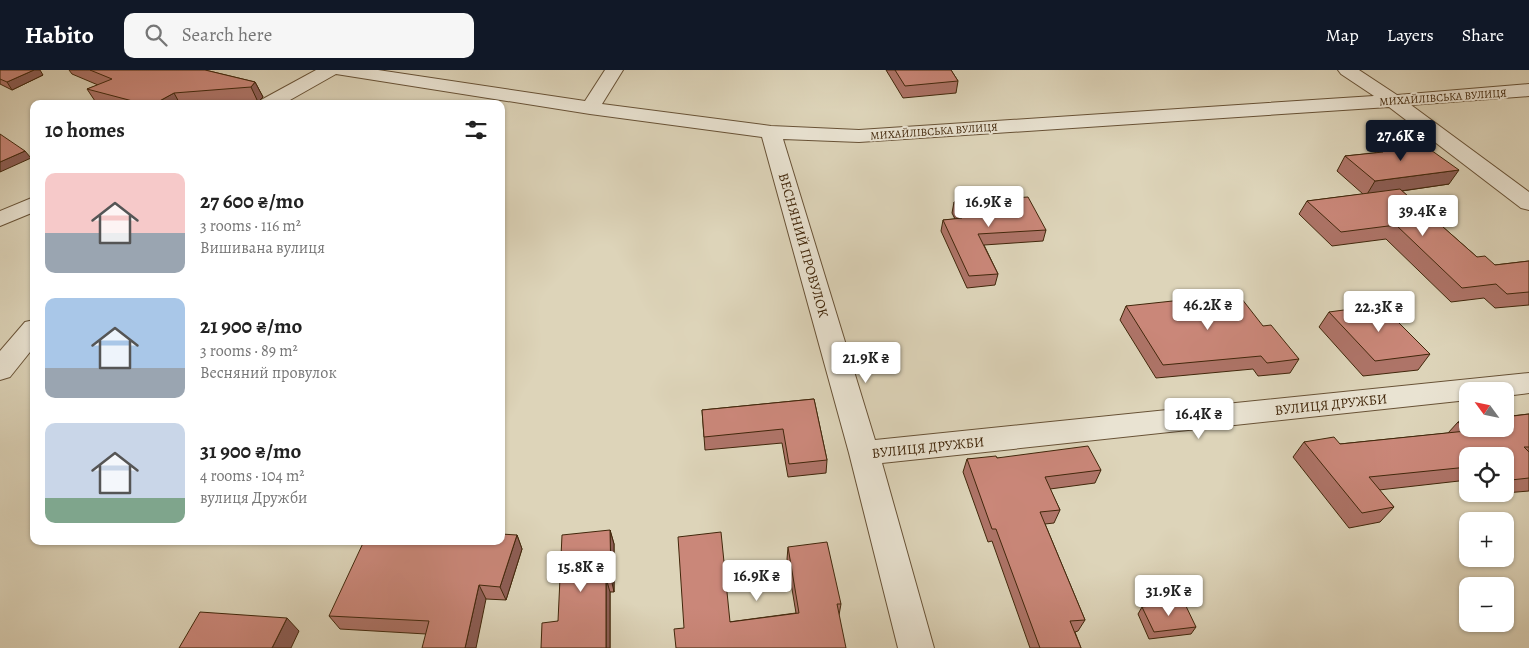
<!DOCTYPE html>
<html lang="en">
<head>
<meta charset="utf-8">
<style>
  :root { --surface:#fff; --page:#f6f6f6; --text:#222; --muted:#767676; --accent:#111827 }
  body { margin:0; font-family:Alegreya,serif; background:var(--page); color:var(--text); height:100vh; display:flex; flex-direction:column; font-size:19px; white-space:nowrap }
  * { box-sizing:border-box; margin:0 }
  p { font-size:16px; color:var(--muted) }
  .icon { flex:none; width:28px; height:28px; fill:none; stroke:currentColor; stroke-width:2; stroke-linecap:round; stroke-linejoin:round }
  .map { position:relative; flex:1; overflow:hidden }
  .side { position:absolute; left:30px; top:30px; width:475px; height:445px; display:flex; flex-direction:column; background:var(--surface); border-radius:10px; box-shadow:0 1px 4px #0004 }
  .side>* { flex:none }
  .needle { width:32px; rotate:303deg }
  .fabs { position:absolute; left:1459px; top:312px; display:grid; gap:10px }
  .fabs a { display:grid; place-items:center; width:55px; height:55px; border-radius:10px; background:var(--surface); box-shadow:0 1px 4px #0004; font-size:25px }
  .price { position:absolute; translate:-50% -42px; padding:0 11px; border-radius:5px; background:#fff; color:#222; font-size:16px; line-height:32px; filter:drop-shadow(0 1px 2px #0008) }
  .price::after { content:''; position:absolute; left:50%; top:30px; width:15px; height:11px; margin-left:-8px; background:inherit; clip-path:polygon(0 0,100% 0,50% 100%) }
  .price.active { background:var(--accent); color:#fff }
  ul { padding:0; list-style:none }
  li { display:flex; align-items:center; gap:15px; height:125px; padding:0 15px }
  li span { display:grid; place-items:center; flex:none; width:140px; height:100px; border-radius:10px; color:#555 }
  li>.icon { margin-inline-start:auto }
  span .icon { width:60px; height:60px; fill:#fffc; stroke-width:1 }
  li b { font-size:21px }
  h2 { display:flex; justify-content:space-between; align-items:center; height:60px; padding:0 15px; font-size:21px }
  header { display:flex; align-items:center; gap:30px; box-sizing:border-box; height:70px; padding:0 25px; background:var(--accent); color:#fff }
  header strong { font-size:24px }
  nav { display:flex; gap:28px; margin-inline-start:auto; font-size:18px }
  .search { width:350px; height:45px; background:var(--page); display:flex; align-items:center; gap:12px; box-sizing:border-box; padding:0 18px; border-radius:10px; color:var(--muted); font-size:19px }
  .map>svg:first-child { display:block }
</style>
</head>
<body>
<header>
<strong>Habito</strong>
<div class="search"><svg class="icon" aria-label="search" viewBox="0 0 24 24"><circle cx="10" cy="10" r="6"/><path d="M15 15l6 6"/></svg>Search here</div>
<nav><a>Map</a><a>Layers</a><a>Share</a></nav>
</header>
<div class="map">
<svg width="1529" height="578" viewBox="0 0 1529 578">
  <rect width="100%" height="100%" fill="#ddd4b9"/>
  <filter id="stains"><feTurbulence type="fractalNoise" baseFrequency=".004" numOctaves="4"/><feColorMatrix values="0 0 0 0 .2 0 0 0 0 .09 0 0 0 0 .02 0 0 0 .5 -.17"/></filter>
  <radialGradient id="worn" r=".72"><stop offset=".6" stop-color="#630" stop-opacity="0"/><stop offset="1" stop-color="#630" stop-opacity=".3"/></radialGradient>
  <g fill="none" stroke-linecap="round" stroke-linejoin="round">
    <g stroke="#685236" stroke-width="2">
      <path id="minor" d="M316,0H378L585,31L605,0H623L602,34L771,56L859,60L1374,26L1341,4L1338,0H1359L1397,25L1529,14V26L1411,35L1529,122V140L1521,138L1389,37L859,72L783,69L875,370L1529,303V323L1505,326V321H1468V330L882,393L934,578H898L849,383L762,67L590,44L336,4L283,34H259L261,30Z
        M34,127V142L0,156V141Z
        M34,250V277L10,307L0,310V281L25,252Z"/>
    </g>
    <use href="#minor" fill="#e9e3d2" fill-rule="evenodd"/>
  </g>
  <path fill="#ae7468" stroke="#41270b" d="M0,0L43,5L12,20L0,14Z
    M69,0H205L255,12L263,27L258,32L234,34H97L87,19L98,15L72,4Z
    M886,0H951L958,11L956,23L903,28Z
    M1378,78L1449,114L1402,121L1477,187L1495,195L1529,191V235L1495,238L1484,228L1451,232L1386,169L1332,176L1299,144L1307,131L1363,124L1337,101L1345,86L1375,83Z
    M954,132L1046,160L1043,171L984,175L998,204L995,215L967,218L941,161L943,150L955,149L952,143Z
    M1126,236L1263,256L1299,289L1290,303L1258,306L1253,299L1156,308L1120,250Z
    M1329,242L1430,284L1418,300L1363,306L1319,257Z
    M814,329L827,390L826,403L788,407L782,373L705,380L702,340Z
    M1529,344V421L1505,423V386H1468V410L1379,420L1394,437L1380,452L1349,458L1293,387L1304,372L1340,374L1448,363L1458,352Z
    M997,388L1101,400L1095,413L1050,419L1060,440L1054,453L1045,454L1085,550L1078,561L1075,562L1081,578H1030L992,471L988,472L963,402L967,389Z
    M610,460L614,474V522H610V578H541L558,551Z
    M517,465L522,479L506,530L486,529L426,564L340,559L329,546Z
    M788,477L841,534L839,545L684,558L796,543L787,489Z
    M1142,537L1196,557L1191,564L1149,569L1138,544Z"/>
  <path fill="#8d5e55" stroke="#41270b" d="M34,0H40L43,5L12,20L7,12Z
    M255,12L263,27L258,32L251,17Z
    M174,23L180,34H154Z
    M25,81L31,88L0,102V92Z
    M1459,100L1449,114L1366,126L1375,111Z
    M610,460L614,474V522L611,508Z
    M517,465L522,479L506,530L500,517Z
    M606,508L610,522V578H606Z
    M479,515L486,529L476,578H465Z
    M287,548L299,561L291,578H272Z"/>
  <path fill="#ca8779" stroke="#41270b" d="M0,0H34L7,12L0,9Z
    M90,0H205L255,12L251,17L174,23L154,34H144L87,19L112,9Z
    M895,0H951L958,11L905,16Z
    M0,64L25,81L0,92Z
    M1421,73L1459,100L1375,111L1345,86L1383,82L1378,78Z
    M1400,119L1477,187L1485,186L1495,195L1529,191V222L1507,224L1496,214L1462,218L1396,155L1341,162L1307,131Z
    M1028,127L1046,160L978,164L998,204L969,206L943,150L962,148L954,132Z
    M1238,224L1263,256L1271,255L1299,289L1267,293L1261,286L1163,295L1126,236Z
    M1381,235L1430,284L1375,291L1329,242Z
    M814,329L827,390L789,394L783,359L704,367L702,340Z
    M1529,344V377H1524L1529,382V408L1511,410L1505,403V386H1468V397L1369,407L1394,437L1362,443L1304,372L1334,367L1340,374L1466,361L1458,352L1468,351V359H1505V347Z
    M1088,376L1101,400L1045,407L1060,440L1040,442L1085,550L1070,551L1081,578H1040L996,459H992L967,389L996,386L997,388Z
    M610,460L611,508H606V578H541L542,553L558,551L562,465Z
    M721,462L730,552L799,543L788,477L827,472L841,534H837L846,578H676L674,559L684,558L678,467Z
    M501,464L517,465L500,517L479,515L465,578H422L429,551L329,546L364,471H501Z
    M1184,532L1196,557L1154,562L1142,537Z
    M200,542L287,548L272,578H179Z"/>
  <g text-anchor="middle" stroke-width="4" stroke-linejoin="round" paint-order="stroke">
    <g font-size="11" fill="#41270b" stroke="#e9e3d2">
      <text transform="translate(1443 27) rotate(-4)" y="4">МИХАЙЛІВСЬКА ВУЛИЦЯ</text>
      <text transform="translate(934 61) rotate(-4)" y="4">МИХАЙЛІВСЬКА ВУЛИЦЯ</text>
    </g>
    <g font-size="14" fill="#41270b" stroke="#e9e3d2">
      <text transform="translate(804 175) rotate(74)" y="5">ВЕСНЯНИЙ ПРОВУЛОК</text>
      <text transform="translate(1331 334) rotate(-6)" y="5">ВУЛИЦЯ ДРУЖБИ</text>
      <text transform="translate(928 377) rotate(-6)" y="5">ВУЛИЦЯ ДРУЖБИ</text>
    </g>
  </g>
  <rect width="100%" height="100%" filter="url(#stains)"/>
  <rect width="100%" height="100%" fill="url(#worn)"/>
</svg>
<div class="fabs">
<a><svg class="needle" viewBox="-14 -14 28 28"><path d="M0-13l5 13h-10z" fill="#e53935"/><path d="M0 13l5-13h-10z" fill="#767676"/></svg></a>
<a><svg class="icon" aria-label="locate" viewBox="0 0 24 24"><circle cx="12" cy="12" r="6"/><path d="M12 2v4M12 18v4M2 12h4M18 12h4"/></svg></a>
<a>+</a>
<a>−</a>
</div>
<b class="price active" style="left:1401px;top:92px">27.6K ₴</b>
<b class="price" style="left:989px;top:158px">16.9K ₴</b>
<b class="price" style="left:1423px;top:167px">39.4K ₴</b>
<b class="price" style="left:1208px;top:261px">46.2K ₴</b>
<b class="price" style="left:1379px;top:263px">22.3K ₴</b>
<b class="price" style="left:866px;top:314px">21.9K ₴</b>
<b class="price" style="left:1199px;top:370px">16.4K ₴</b>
<b class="price" style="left:581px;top:523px">15.8K ₴</b>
<b class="price" style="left:757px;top:532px">16.9K ₴</b>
<b class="price" style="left:1169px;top:547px">31.9K ₴</b>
<section class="side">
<h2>10 homes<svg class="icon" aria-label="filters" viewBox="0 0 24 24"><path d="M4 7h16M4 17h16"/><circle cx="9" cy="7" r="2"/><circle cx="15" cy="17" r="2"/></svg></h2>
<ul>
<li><span style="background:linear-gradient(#f6c9c9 60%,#9aa5b1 0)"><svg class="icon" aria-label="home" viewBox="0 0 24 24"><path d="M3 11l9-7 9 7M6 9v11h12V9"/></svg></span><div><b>27 600 ₴/mo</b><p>3 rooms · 116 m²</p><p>Вишивана вулиця</p></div></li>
<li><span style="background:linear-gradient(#a9c7e8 70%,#9aa5b1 0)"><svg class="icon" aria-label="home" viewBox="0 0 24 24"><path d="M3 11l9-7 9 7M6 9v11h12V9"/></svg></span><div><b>21 900 ₴/mo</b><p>3 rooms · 89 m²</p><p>Весняний провулок</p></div></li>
<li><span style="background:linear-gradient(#c9d6e8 75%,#7fa58c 0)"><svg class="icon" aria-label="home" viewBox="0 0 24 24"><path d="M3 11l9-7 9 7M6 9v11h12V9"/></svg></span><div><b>31 900 ₴/mo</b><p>4 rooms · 104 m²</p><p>вулиця Дружби</p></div></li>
</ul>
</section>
</div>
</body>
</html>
